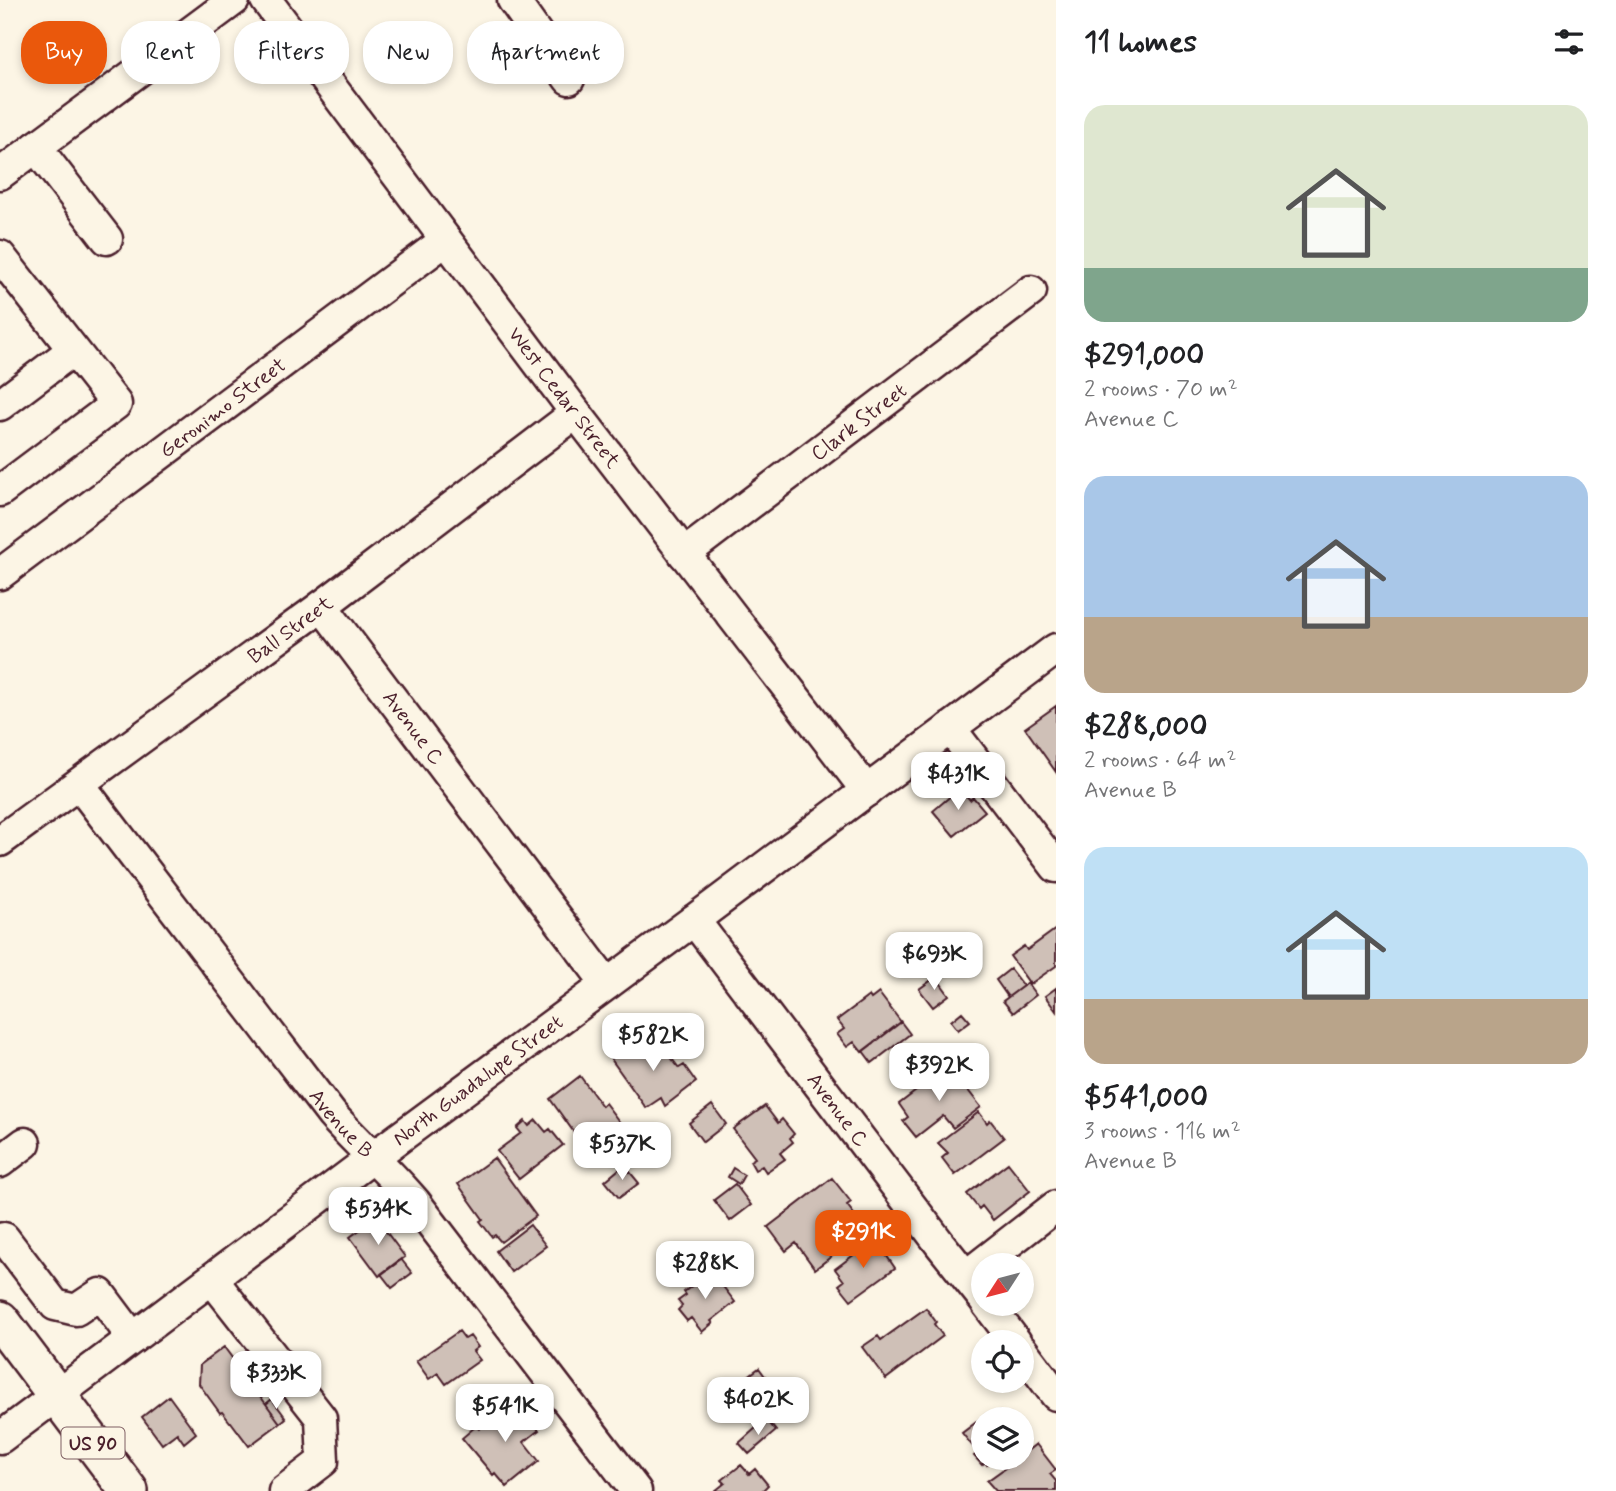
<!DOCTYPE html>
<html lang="en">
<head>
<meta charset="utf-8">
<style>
  :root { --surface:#fff; --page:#f2f2f2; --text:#202124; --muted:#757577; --accent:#ea580c }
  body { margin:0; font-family:Mynerve,sans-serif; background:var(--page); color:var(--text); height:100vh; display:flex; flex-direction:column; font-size:26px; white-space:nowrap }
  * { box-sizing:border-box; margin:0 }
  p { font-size:23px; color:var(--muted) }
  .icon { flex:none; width:38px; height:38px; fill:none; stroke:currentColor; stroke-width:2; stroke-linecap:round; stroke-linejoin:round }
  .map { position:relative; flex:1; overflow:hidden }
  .sheet { display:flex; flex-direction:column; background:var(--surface); width:560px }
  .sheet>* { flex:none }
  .banner { position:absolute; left:21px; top:21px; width:665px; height:63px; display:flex; gap:14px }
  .needle { width:46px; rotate:234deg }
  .fabs { position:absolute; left:971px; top:1253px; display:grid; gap:14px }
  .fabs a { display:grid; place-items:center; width:63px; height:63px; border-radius:50%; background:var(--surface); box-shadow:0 4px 10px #0003; font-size:35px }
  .price { position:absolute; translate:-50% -60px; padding:0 16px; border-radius:14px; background:#fff; color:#222; font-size:23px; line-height:46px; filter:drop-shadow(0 2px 4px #0008) }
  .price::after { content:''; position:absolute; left:50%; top:42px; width:21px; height:16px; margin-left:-10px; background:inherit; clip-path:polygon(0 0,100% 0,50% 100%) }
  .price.on { background:var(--accent); color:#fff }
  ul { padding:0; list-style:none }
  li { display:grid; align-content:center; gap:14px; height:371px; padding:0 28px }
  li span { display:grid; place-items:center; height:217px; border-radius:21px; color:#555 }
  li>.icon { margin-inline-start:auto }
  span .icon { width:126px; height:126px; fill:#fffc; stroke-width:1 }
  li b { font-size:30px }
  h2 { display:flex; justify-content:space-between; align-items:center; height:84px; padding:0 28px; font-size:30px }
  .chip { padding:0 24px; border-radius:28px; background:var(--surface); box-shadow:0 4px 10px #0003; font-size:24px; line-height:63px }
  .chip.on { background:var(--accent); color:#fff }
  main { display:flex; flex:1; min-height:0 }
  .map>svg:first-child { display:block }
</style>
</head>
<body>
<main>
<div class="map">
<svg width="1056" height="1491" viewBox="0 0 1056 1491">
  <rect width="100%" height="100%" fill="#fcf5e5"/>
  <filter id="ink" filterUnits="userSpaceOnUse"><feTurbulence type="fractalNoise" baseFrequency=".0143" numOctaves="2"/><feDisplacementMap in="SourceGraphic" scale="14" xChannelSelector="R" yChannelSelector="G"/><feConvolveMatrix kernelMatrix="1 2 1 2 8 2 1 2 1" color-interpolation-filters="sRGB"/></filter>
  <g filter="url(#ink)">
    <path fill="#cfc0b7" stroke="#4a1f2b" stroke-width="2" d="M1056,706V772L1025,728Z
      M960,788L970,800L973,797L985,811L954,836L933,811Z
      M1056,929V966L1030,984L1010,956L1024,946L1027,950Z
      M1010,969L1023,986L1008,997L996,980Z
      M936,977L949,995L933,1007L919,989Z
      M1027,983L1036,995L1013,1013L1003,1001Z
      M1056,988V1011L1045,996Z
      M879,993L901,1022L862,1052L854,1042L847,1047L837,1034L844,1029L837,1020L869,996L871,999Z
      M962,1012L970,1021L958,1030L951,1021Z
      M901,1022L910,1034L872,1063L863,1051Z
      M653,1034L679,1068L684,1065L696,1082L665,1106L661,1098L646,1108L611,1059L628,1048L631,1052Z
      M949,1066L981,1107L953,1128L943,1116L916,1137L903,1121L908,1117L899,1104Z
      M580,1076L602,1106L605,1103L627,1132L603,1150L591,1135L581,1142L550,1099Z
      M712,1105L726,1124L703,1142L689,1123Z
      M765,1106L778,1123L782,1119L794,1134L790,1138L793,1142L780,1153L785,1159L766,1172L762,1166L755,1170L750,1161L755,1158L733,1129Z
      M979,1112L987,1123L990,1120L1004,1138L955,1175L942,1158L948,1153L938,1143Z
      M536,1120L546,1132L550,1129L563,1145L519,1179L497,1151L521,1133L517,1128L525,1121L529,1126Z
      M494,1158L536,1216L501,1242L495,1235L492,1237L480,1221L483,1219L458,1184Z
      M1008,1163L1030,1191L993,1220L982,1206L979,1209L967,1194Z
      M624,1165L639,1183L619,1198L605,1181Z
      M733,1168L744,1175L739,1184L728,1177Z
      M832,1178L851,1202L847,1205L866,1230L815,1269L796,1243L786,1251L768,1227Z
      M735,1184L751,1205L730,1221L714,1200Z
      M376,1218L405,1257L379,1276L350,1237Z
      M530,1225L546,1246L511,1272L496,1251Z
      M871,1242L880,1255L884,1252L895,1268L851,1300L839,1285L844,1281L835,1269Z
      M401,1259L412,1273L392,1288L381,1274Z
      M711,1271L735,1302L711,1321L713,1323L702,1332L691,1318L687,1321L678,1310L682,1306L678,1301L686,1295L684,1292Z
      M926,1308L936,1322L934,1324L943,1336L886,1379L862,1347L878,1336L881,1340Z
      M459,1331L465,1339L470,1336L478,1347L473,1351L480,1360L446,1384L438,1373L429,1379L416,1361Z
      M224,1347L280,1423L249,1446L231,1422H230L222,1412L220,1413L199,1384L200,1365Z
      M759,1368L770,1383L758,1392L747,1377Z
      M169,1396L196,1433L184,1443L177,1433L162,1444L142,1417Z
      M272,1399L286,1418L280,1423L266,1404Z
      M514,1400L539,1430L524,1442L539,1461L507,1487L495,1473L493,1475L462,1438L476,1426L479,1429Z
      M1000,1412L1005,1418L1010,1414L1013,1419H984V1458H996L987,1465L985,1462L982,1465L974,1456L978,1453L962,1433L987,1414L991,1419Z
      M766,1419L776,1431L749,1454L739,1443Z
      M1036,1444L1056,1470L1050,1474L1056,1481V1491H996L987,1481L1019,1458H1022V1455Z
      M741,1465L749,1474L755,1469L768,1485L762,1491H715L725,1483L722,1480Z"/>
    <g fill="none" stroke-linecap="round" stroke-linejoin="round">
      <g stroke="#4a1f2b" stroke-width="35">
        <g id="minor">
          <path id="s1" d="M266,0L576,413L867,791"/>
          <path d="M513,0L569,79"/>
          <path d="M36,147L107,239"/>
          <path d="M0,174L234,0"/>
          <path d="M0,256L116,404L0,491"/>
          <path d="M0,405L73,350"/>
          <path id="s2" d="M684,554L1031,291"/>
          <path id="s3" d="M0,574L446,240"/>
          <path id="s4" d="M322,606L607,984"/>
          <path d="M950,728L1056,867"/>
          <path id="s5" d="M79,784L332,1115C359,1145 389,1171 415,1202L636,1491"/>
          <path id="s6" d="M0,841L322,606L576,413"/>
          <path id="s7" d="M694,920L940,1244L984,1299"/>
          <path d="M0,1162L25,1143"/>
          <path d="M4,1238L55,1305L76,1310L100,1294L133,1338"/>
          <path d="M966,1276L1056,1206"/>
          <path d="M212,1279L321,1418L323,1461L284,1491"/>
          <path d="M987,1304L1016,1342"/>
          <path d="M1022,1350L1056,1395"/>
          <path id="s8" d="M0,1438L372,1158L694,920L1056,649"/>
        </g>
      </g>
      <g stroke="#4a1f2b" stroke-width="42">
        <path id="major" d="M0,1320L129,1491"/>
      </g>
      <use href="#minor" stroke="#fcf5e5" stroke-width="30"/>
      <use href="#major" stroke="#fcf5e5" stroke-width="37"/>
    </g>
  </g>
  <g text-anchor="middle" stroke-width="6" stroke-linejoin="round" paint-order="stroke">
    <rect fill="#fcf5e5" stroke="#7f5f63" stroke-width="2" x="61.5" y="1427.5" width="63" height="31" rx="5"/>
    <g font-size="19" font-weight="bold" fill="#4a1f2b">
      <text x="93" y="1450">US 90</text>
    </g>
    <g font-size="21" fill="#4a1f2b" stroke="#fcf5e5">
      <text dy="7" stroke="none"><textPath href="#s1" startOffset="497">West Cedar Street</textPath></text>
      <text dy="7" stroke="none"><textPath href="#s3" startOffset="278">Geronimo Street</textPath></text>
      <text dy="7" stroke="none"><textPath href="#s2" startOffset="219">Clark Street</textPath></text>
      <text dy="7" stroke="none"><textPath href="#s6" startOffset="359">Ball Street</textPath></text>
      <text dy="7" stroke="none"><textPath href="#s4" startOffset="152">Avenue C</textPath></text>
      <text dy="7" stroke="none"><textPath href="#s8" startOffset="597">North Guadalupe Street</textPath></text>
      <text dy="7" stroke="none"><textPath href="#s7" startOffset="238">Avenue C</textPath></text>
      <text dy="7" stroke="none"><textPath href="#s5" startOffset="429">Avenue B</textPath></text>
    </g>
  </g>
</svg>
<div class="fabs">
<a><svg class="needle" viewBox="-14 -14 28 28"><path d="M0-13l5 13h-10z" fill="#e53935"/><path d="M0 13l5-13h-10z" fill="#757577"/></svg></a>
<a><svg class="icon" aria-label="locate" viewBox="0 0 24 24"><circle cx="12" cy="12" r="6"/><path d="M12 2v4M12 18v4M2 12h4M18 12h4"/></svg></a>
<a><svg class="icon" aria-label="layers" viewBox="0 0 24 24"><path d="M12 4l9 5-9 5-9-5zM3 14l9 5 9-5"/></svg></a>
</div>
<b class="price" style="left:958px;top:812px">$431K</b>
<b class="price" style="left:934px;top:992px">$693K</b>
<b class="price" style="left:653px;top:1073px">$582K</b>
<b class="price" style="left:939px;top:1103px">$392K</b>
<b class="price" style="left:622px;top:1182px">$537K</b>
<b class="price" style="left:378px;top:1247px">$534K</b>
<b class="price on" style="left:863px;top:1270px">$291K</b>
<b class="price" style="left:705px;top:1301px">$288K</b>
<b class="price" style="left:276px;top:1411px">$333K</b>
<b class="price" style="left:758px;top:1437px">$402K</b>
<b class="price" style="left:505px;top:1444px">$541K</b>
<div class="banner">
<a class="chip on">Buy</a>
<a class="chip">Rent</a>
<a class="chip">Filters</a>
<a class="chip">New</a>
<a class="chip">Apartment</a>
</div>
</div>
<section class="sheet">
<h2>11 homes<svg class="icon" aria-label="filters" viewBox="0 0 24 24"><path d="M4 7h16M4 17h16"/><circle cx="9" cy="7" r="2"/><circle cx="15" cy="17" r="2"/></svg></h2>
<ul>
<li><span style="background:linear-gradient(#dfe7d0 75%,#7fa58c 0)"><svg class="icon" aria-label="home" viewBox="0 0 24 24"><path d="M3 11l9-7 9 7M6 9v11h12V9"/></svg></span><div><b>$291,000</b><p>2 rooms · 70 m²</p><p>Avenue C</p></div></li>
<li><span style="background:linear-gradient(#a9c7e8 65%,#b9a48a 0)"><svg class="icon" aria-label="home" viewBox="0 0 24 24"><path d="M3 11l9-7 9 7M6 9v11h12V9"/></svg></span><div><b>$288,000</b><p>2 rooms · 64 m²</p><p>Avenue B</p></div></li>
<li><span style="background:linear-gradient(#bfe0f5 70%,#b9a48a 0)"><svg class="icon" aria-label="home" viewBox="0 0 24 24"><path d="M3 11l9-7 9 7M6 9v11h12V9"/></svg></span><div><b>$541,000</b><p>3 rooms · 116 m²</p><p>Avenue B</p></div></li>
</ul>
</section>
</main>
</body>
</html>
